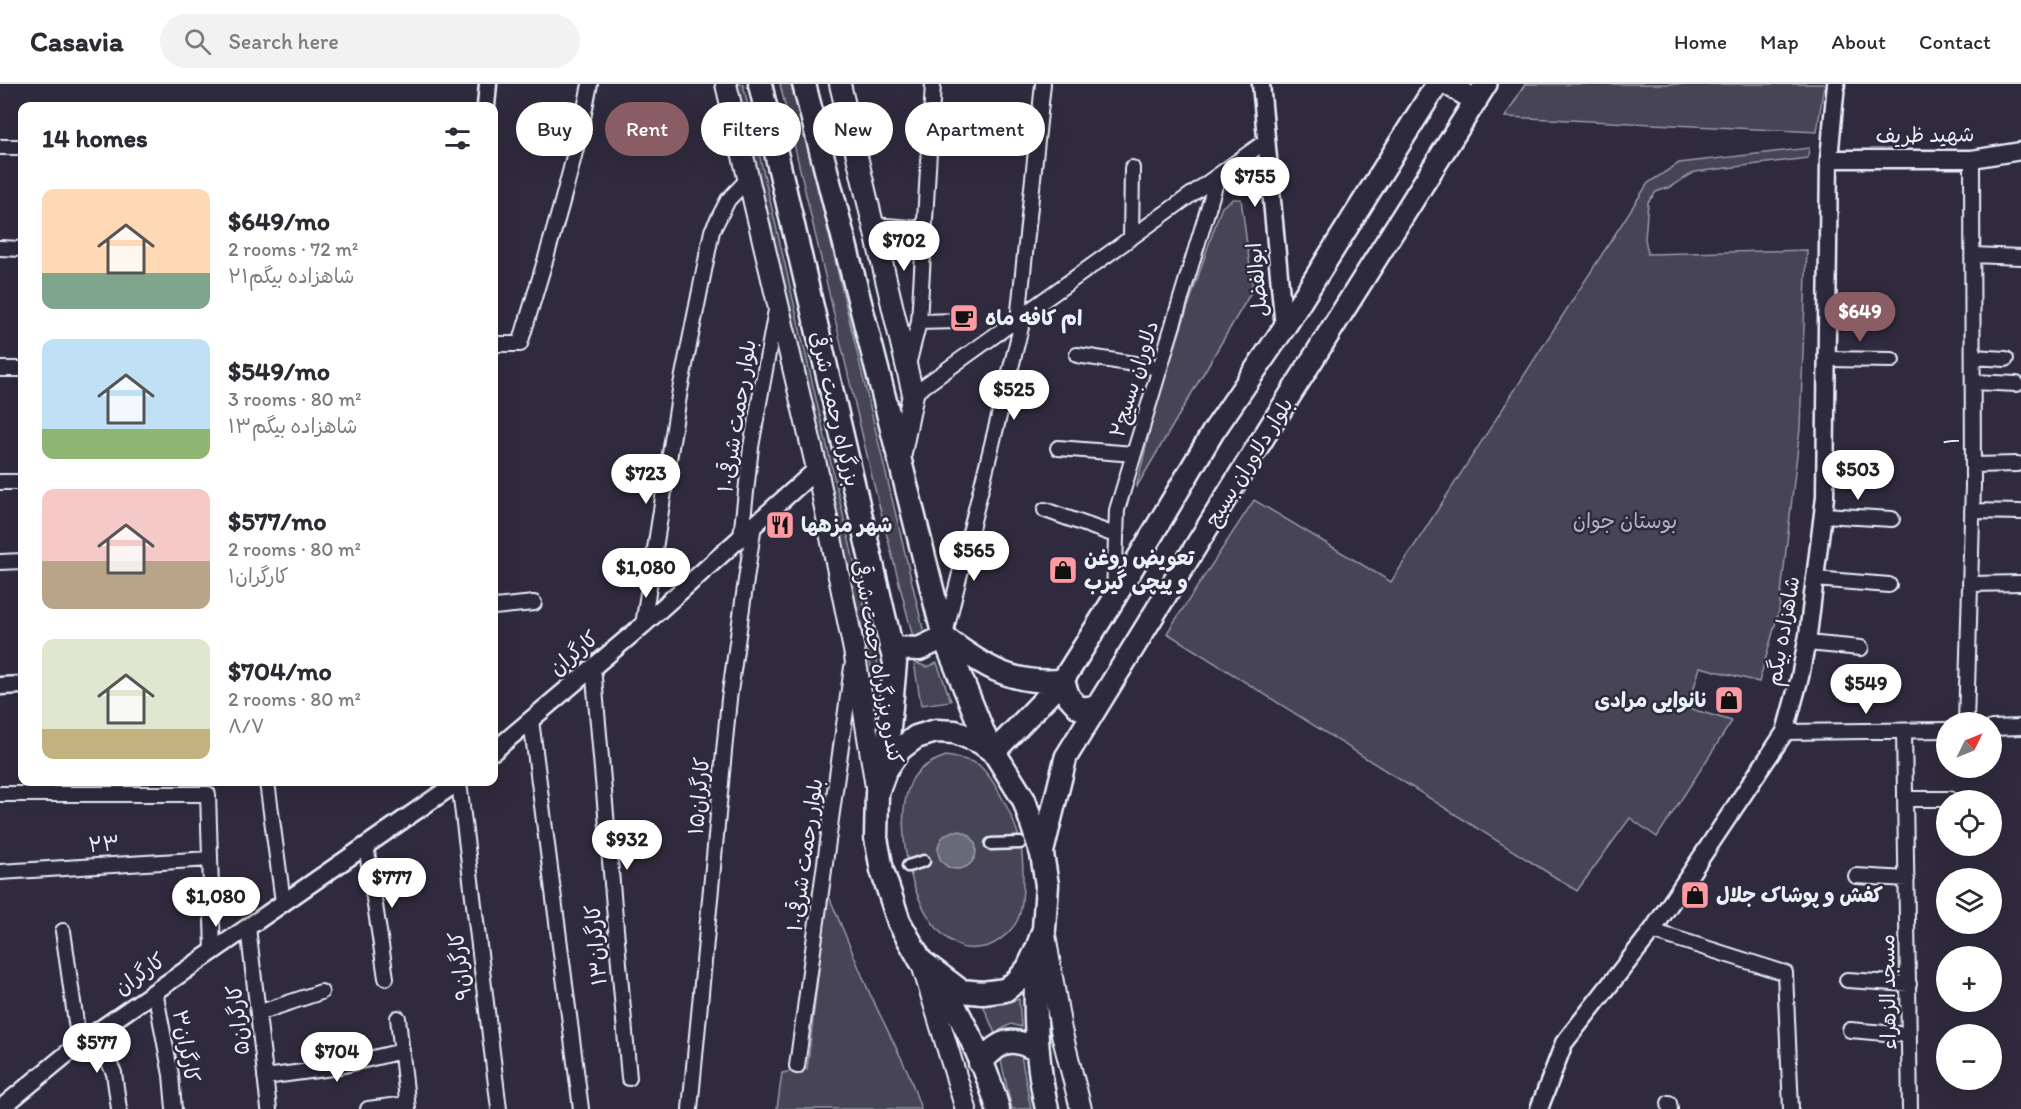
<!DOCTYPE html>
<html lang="en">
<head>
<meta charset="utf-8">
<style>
  :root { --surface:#fff; --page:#f2f2f3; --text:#2b2b33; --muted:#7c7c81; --line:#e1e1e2; --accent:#8a5d65 }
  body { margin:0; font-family:Itim,"Playpen Sans Arabic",sans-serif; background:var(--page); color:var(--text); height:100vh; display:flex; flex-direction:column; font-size:22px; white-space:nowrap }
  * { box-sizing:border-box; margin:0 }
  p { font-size:20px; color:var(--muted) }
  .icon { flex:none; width:33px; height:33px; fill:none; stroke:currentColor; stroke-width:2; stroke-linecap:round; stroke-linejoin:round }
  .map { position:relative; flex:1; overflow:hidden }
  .drawer { position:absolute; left:18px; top:18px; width:480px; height:684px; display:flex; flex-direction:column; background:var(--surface); border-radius:12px; box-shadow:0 6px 24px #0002 }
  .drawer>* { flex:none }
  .top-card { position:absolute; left:516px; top:18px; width:570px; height:54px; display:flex; gap:12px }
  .needle { width:39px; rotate:47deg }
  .tools { position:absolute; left:1936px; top:628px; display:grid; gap:12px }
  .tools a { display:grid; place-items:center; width:66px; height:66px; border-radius:50%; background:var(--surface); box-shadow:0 6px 24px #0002; font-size:30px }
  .price { position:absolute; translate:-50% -51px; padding:0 14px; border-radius:21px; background:#fff; color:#222; font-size:20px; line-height:39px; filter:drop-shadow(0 2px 3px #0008) }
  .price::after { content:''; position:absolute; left:50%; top:36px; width:18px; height:14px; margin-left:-9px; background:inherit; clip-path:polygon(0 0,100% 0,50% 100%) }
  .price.active { background:var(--accent); color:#fff }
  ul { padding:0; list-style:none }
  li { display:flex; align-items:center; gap:18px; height:150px; padding:0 24px }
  li span { display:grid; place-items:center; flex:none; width:168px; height:120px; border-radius:12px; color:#555 }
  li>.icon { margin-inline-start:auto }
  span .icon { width:72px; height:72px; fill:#fffc; stroke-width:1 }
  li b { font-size:26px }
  h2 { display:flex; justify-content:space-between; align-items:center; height:72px; padding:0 24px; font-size:26px }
  .tag { padding:0 21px; border-radius:27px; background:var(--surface); box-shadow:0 6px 24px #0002; font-size:21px; line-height:54px }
  .tag.active { background:var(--accent); color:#fff }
  header { display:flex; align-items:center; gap:36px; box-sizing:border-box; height:84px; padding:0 30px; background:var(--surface); border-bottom:2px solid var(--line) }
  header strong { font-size:28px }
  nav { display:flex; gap:33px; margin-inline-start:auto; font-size:21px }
  .search { width:420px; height:54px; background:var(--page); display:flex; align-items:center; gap:15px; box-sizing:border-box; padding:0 21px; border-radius:33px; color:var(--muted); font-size:22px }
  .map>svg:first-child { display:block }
</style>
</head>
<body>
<header>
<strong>Casavia</strong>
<div class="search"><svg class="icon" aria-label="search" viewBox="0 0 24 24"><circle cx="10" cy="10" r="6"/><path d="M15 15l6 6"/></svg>Search here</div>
<nav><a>Home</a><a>Map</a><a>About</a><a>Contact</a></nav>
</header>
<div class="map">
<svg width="2021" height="1025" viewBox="0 0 2021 1025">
  <rect width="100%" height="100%" fill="#2f2a3d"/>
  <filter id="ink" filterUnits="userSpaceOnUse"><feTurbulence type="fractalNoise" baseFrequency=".0167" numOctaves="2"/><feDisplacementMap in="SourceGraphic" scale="12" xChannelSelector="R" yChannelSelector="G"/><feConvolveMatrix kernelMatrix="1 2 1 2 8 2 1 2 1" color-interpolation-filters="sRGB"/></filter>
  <g filter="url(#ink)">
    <path fill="#464455" stroke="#979aa6" stroke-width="1.5" d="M736,0H743L878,581L872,587Z
      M780,0H793L925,553L914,557L874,401Z
      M1525,0H1824L1817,48L1505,33Z
      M1809,64L1808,74L1695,88L1670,103L1656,108L1648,118L1645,155L1648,170L1807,166L1800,345L1779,527L1759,598L1700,583L1688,624L1732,637L1657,753L1630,734L1577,807L1167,549L1254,416L1391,498L1648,99L1679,79Z
      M1233,115H1241L1253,205L1136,404L1159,310L1218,133L1222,123Z
      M914,578L927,583L937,579L951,617L921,621Z
      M946,672C956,674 973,676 980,682C995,696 1014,734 1019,754C1024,770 1025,819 1018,835C1013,846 997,861 984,863C979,864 971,865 966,864C962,864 957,861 954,859C912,836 891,739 911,698C917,684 932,677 946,672Z
      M828,810L870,910L908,988L921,1025H777L782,989L807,985Z
      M1019,915L1021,943L1011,940L1000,946L996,952L983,921L1003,920Z
      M1012,967L1021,971L1031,1025H1012L1001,977L1006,969Z"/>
    <path fill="#696978" stroke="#9c9fab" stroke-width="1.5" d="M938 766a19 19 0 1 1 38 0a19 19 0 1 1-38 0Z"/>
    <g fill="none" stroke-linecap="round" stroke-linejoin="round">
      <g stroke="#e8f1f8" stroke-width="15">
        <path id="pedestrian" d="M991,760L1020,759
          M908,782L924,777"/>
      </g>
      <g stroke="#e8f1f8" stroke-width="18">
        <path id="minor" d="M0,63H22
          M873,141L924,145
          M1131,154L1132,84
          M0,164L22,165
          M1973,171L2021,173
          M1018,236L1043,0
          M919,238L957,237
          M494,260H520C546,174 573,89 590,0
          M1077,271L1160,284
          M1973,273L2006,275
          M1827,275L1892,276
          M908,281L919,238L933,0
          M0,285H22
          M1973,298L2017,300
          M913,310L1266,57
          M1058,364L1134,370
          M1973,381L2018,380
          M0,398H22
          M1045,426L1115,451
          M1972,427L2021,428
          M1823,431L1892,435
          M741,453L751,363L776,226
          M0,478L22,477
          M1815,495L1889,501
          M1970,500L2021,499
          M1114,510L1117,426L1218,92
          M494,523L534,519
          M643,541L680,306L712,147L728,116L748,95
          M946,546L1024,231
          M1807,559L1861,564
          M593,582L629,994
          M531,636L581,1025
          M1966,639L1973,401L1972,75
          M1992,644L2021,643
          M1904,647L1910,1025
          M1785,648L1947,646
          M267,698L283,818
          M459,698L499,1025
          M0,710H208L213,867
          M1906,715H1950
          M366,761L386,894
          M0,788L210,775
          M1856,792L1907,795
          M248,843L269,1025
          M63,847L79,960
          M1652,847L1785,889L1791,1025
          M1847,896L1909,900
          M155,907L171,991L174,1025
          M258,929L321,908
          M398,934L408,1025
          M1850,946L1909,951
          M94,949L114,989L119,1025
          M797,982L852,583
          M265,993L332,984L402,967
          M1669,1019L1670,1025
          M368,1025L407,1020
          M690,1025L729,615L754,440"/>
      </g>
      <g stroke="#e8f1f8" stroke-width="21">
        <path id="tertiary" d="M1261,0L1284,244
          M486,22L488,0
          M1829,75H1972L2021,67
          M0,602L22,601
          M494,667L643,541L817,385
          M0,1025L79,960L458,698
          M1539,1025L1564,959L1652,847L1785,648L1800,593L1808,551L1825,413L1829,75L1836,0"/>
      </g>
      <g stroke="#e8f1f8" stroke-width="24">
        <path id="secondary" d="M726,0L817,385L854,566L877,709
          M840,0L913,310L900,374
          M1044,845L1061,946L1081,1025
          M921,877L966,1025"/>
      </g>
      <g stroke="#e8f1f8" stroke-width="26">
        <path id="primary" d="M1448,0L1476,17
          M944,553C983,582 1013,602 1063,596L1069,613L1079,624L1096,623
          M994,668L1063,596L1114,515L1213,348L1284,244L1437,0
          M1042,770L1066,673L1241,389L1486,0"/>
      </g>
      <g stroke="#e8f1f8" stroke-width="27">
        <path id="trunk" d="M760,0L895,579L885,687
          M804,0L879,293L944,553L989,663
          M891,564L919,565L944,553
          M936,647L955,648L980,658L994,668L1024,716L1042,770L1047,801L1044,845L1037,865L1028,884L1017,897L1005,906L983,909L961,907L921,877L899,838L882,786L876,754L877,709L885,687L900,665L916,653Z
          M1037,872C1034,924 1035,974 1047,1025
          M940,894C961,935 986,979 998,1025
          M980,979C1001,956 1011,951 1038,967"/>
      </g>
      <use href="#pedestrian" stroke="#2f2a3d" stroke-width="10"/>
      <use href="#minor" stroke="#2f2a3d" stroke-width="14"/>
      <use href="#tertiary" stroke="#2f2a3d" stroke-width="16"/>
      <use href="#secondary" stroke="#2f2a3d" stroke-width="20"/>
      <use href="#primary" stroke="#2f2a3d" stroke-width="21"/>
      <use href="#trunk" stroke="#2f2a3d" stroke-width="22"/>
    </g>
  </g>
  <defs>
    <g id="cafe-square" transform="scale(1.5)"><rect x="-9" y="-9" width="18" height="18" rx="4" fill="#ff9aa2" stroke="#2f2a3d"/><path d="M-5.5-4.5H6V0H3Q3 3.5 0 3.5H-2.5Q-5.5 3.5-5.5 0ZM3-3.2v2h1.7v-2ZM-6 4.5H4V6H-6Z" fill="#111"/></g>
    <g id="restaurant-square" transform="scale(1.5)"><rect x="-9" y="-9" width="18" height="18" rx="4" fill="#ff9aa2" stroke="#2f2a3d"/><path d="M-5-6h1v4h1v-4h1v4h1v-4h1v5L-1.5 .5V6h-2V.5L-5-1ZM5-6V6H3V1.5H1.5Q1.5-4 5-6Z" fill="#111"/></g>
    <g id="shop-square" transform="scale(1.5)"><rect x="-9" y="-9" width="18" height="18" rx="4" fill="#ff9aa2" stroke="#2f2a3d"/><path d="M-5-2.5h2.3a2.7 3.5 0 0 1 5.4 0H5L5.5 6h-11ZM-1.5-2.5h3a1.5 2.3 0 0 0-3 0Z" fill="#111"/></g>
  </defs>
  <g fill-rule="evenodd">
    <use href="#cafe-square" x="964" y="234"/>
    <use href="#restaurant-square" x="780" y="441"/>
    <use href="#shop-square" x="1063" y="486"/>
    <use href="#shop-square" x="1729" y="616"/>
    <use href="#shop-square" x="1695" y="811"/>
  </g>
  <g text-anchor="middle" stroke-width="5" stroke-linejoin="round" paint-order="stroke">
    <g font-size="21" fill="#e8f1f8" stroke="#2f2a3d">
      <text transform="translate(1925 51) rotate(-1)" y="7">شهید ظریف</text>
      <text transform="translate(1257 196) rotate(-95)" y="7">ابوالفضل</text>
      <text transform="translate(1134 295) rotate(-73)" y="7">دلاوران بسیج۲</text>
      <text transform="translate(835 325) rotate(77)" y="7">بزرگراه رحمت شرقی</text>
      <text transform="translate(737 332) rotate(-81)" y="7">بلوار رحمت شرقی۱۰</text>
      <text transform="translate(1952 357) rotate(-90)" y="7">۱</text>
      <text transform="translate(1249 378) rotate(-58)" y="7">بلوار دلاوران بسیج</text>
      <text transform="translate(1783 547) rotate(-80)" y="7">شاهزاده بیگم</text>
      <text transform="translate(574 569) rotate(-40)" y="7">کارگران</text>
      <text transform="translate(878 578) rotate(80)" y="7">کندرو بزرگراه رحمت شرقی</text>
      <text transform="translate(699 712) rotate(-85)" y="7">۱۵کارگران</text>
      <text transform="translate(104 760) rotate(-4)" y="7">۲۳</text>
      <text transform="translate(805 771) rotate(-82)" y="7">۱۰بلوار رحمت شرقی</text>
      <text transform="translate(596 861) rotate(-95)" y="7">کارگران۱۳</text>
      <text transform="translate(460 882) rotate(-97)" y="7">کارگران۹</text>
      <text transform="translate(140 890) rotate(-35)" y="7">کارگران</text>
      <text transform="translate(1888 908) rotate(-91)" y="7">مسجد الزهراء</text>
      <text transform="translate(238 936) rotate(-97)" y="7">کارگران۵</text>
      <text transform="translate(186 962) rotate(80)" y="7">کارگران۳</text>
    </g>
    <g font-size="21" font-weight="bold" fill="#e8f1f8" stroke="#2f2a3d" text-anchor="start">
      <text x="985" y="241">ام کافه ماه</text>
      <text x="801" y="448">شهر مزهها</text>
      <text x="1084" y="481">تعویض روغن<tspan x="1084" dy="24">و پیچی گیرب</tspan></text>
      <text x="1708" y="623" text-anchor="end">نانوایی مرادی</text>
      <text x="1716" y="818">کفش و پوشاک جلال</text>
    </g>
    <g font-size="21" fill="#afb4bf" stroke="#2f2a3d">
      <text x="1625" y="444">بوستان جوان</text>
    </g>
  </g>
</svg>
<div class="tools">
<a><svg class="needle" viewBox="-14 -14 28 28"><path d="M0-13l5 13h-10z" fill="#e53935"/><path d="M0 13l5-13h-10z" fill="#7c7c81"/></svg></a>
<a><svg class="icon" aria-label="locate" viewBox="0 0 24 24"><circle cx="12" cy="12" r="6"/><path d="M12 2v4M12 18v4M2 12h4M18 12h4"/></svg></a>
<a><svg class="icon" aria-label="layers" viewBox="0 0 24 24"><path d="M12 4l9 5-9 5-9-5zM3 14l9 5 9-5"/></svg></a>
<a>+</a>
<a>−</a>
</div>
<b class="price" style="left:1255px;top:124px">$755</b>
<b class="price" style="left:904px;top:188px">$702</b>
<b class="price active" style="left:1860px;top:259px">$649</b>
<b class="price" style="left:1014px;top:337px">$525</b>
<b class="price" style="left:1858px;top:417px">$503</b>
<b class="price" style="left:646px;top:421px">$723</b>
<b class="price" style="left:974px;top:498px">$565</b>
<b class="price" style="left:646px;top:515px">$1,080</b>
<b class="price" style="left:1866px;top:631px">$549</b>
<b class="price" style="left:627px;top:787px">$932</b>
<b class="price" style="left:392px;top:825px">$777</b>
<b class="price" style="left:216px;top:844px">$1,080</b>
<b class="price" style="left:97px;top:990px">$577</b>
<b class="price" style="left:337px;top:999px">$704</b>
<div class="top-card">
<a class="tag">Buy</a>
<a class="tag active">Rent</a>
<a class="tag">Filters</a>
<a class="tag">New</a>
<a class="tag">Apartment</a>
</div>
<section class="drawer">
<h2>14 homes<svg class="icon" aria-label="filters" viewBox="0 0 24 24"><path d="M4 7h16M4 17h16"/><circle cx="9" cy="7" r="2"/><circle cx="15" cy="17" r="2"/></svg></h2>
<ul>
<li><span style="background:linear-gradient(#ffd9b3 70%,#7fa58c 0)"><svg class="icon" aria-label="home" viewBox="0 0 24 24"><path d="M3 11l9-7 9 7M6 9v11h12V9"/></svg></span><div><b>$649/mo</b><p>2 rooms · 72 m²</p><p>شاهزاده بیگم۲۱</p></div></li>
<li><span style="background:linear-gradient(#bfe0f5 75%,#8fb573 0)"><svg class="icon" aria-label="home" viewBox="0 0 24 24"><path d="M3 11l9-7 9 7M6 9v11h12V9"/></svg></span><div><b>$549/mo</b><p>3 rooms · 80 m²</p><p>شاهزاده بیگم۱۳</p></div></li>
<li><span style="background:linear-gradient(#f6c9c9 60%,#b9a48a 0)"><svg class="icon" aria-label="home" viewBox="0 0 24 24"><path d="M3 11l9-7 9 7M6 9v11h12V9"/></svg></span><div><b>$577/mo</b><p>2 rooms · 80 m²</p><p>۱کارگران</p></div></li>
<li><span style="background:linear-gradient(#dfe7d0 75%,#c2b280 0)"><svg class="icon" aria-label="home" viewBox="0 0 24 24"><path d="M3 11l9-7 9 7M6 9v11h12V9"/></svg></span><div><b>$704/mo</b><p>2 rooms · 80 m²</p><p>۸/۷</p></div></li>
</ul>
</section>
</div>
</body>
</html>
